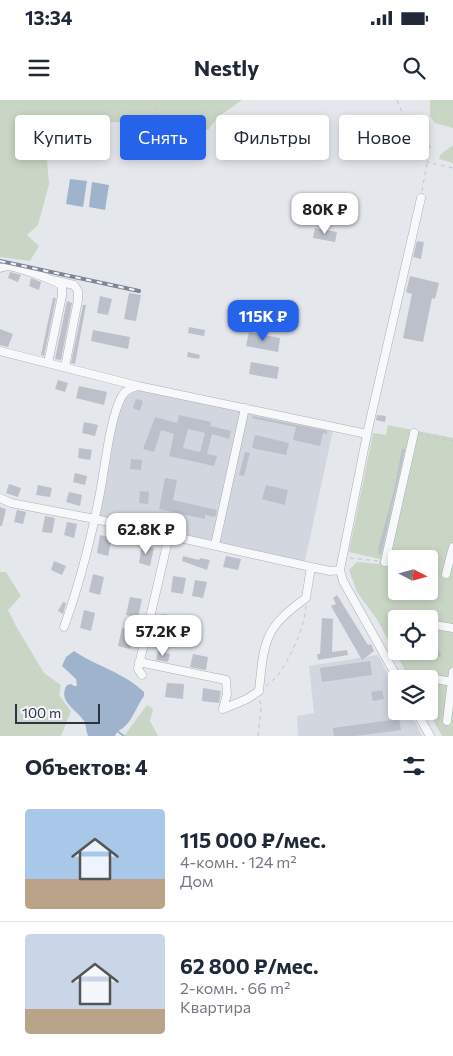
<!DOCTYPE html>
<html lang="ru">
<head>
<meta charset="utf-8">
<style>
  :root { --surface:#fff; --page:#f6f6f7; --text:#1f2937; --muted:#747a83; --line:#e0e1e3; --accent:#2563eb }
  body { margin:0; font-family:Commissioner,sans-serif; background:var(--page); color:var(--text); height:100vh; display:flex; flex-direction:column; font-size:19px; white-space:nowrap }
  * { box-sizing:border-box; margin:0 }
  p { font-size:16px; color:var(--muted) }
  .icon { flex:none; width:28px; height:28px; fill:none; stroke:currentColor; stroke-width:2; stroke-linecap:round; stroke-linejoin:round }
  .map { position:relative; height:636px; overflow:hidden }
  .drawer { display:flex; flex-direction:column; background:var(--surface); flex:1 }
  .drawer>* { flex:none }
  .hud { position:absolute; left:15px; top:15px; width:424px; height:45px; display:flex; gap:10px }
  .needle { width:32px; rotate:96deg }
  .controls { position:absolute; left:388px; top:450px; display:grid; gap:10px }
  .controls a { display:grid; place-items:center; width:50px; height:50px; border-radius:5px; background:var(--surface); box-shadow:0 2px 8px #0003; font-size:25px }
  .scale { position:absolute; left:15px; bottom:12px; width:85px; box-sizing:border-box; padding-left:5px; border:2px solid #2b3445; border-top:0; font-size:14px; line-height:18px; white-space:nowrap; color:#2b3445; -webkit-text-stroke:4px #f4f6f9; paint-order:stroke }
  .price { position:absolute; translate:-50% -42px; padding:0 11px; border-radius:10px; background:#fff; color:#222; font-size:16px; line-height:32px; filter:drop-shadow(0 1px 2px #0008) }
  .price::after { content:''; position:absolute; left:50%; top:30px; width:15px; height:11px; margin-left:-8px; background:inherit; clip-path:polygon(0 0,100% 0,50% 100%) }
  .price.current { background:var(--accent); color:#fff }
  ul { padding:0; list-style:none }
  li { display:flex; align-items:center; gap:15px; height:125px; padding:0 25px }
  li+li { border-top:1px solid var(--line) }
  li span { display:grid; place-items:center; flex:none; width:140px; height:100px; border-radius:5px; color:#555 }
  li>.icon { margin-inline-start:auto }
  span .icon { width:60px; height:60px; fill:#fffc; stroke-width:1 }
  li b { font-size:21px }
  h2 { display:flex; justify-content:space-between; align-items:center; height:60px; padding:0 25px; font-size:21px }
  .pill { padding:0 18px; border-radius:5px; background:var(--surface); box-shadow:0 2px 8px #0003; font-size:18px; line-height:45px }
  .pill.current { background:var(--accent); color:#fff }
  .status { display:flex; justify-content:space-between; align-items:center; height:35px; padding:0 25px; background:var(--surface); direction:ltr }
  .status svg { height:14px; fill:currentColor }
  header { display:flex; justify-content:space-between; align-items:center; height:65px; padding:0 25px; background:var(--surface); font-size:22px; font-weight:700 }
  .map>svg:first-child { display:block }
</style>
</head>
<body>
<div class="status"><b>13:34</b><svg viewBox="0 0 49 12"><path d="M0 12V9h3v3zM5 12V6h3v6zM10 12V3h3v9zM15 12V0h3v12zM26 1h20v11H26zM47 4h2v5h-2z"/></svg></div>
<header><svg class="icon" aria-label="menu" viewBox="0 0 24 24"><path d="M4 6h16M4 12h16M4 18h16"/></svg>Nestly<svg class="icon" aria-label="search" viewBox="0 0 24 24"><circle cx="10" cy="10" r="6"/><path d="M15 15l6 6"/></svg></header>
<div class="map">
<svg width="453" height="636" viewBox="0 0 453 636">
  <rect width="100%" height="100%" fill="#e4e7ec"/>
  <path fill="#d2d6de" d="M139,289L333,330L305,461L97,415L119,314L127,294Z
    M378,555L396,590V611H410L422,636H298L297,616L314,613L309,566Z"/>
  <path fill="#c9d6c5" fill-rule="evenodd" d="M0,0H242L218,17L208,30L182,25L110,22L69,29L46,48L49,84L38,125L27,135L39,146L30,161L0,157Z
    M430,0H453V28L435,23L430,16Z
    M453,45V63L439,59L440,55Z
    M388,325L453,338V636H442L428,611L429,579H410L376,518L357,492L349,470L357,462L379,464L380,459L349,452L373,333L386,335ZM396,459H429V491H396ZM396,519H429V551H396Z
    M0,472H6L21,496L8,510L17,528L44,573L61,585L59,595L71,611L61,636H0Z
    M147,605L153,609L150,621L158,636H124Z"/>
  <path fill="#9fb4cc" d="M70,79L87,81L83,107L66,104Z
    M92,82L109,85L105,110L89,107Z
    M74,551C96,566 123,572 144,592V596C137,605 133,620 123,628C119,631 117,631 115,636H88C86,631 86,624 84,621C76,609 57,601 67,585L71,584L74,586H77L76,579L62,566L66,557Z"/>
  <g fill="none" stroke-linecap="round" stroke-linejoin="round">
    <path stroke="#9fb4cc" stroke-width="2" d="M117,631L124,636"/>
  </g>
  <path fill="#bbc0ca" fill-rule="evenodd" d="M315,128L337,132L335,142L313,138Z
    M417,141L424,142L421,159L413,157Z
    M10,172L21,175L18,182L8,178Z
    M410,176L439,183L435,199L432,198L423,242L403,238L412,194L406,192Z
    M31,178L41,182L39,190L29,186Z
    M129,193L141,195L136,221L124,219Z
    M100,196L112,199L108,215L97,213Z
    M53,198H56L44,256L41,255Z
    M67,201L72,203L61,260L55,259Z
    M83,205H86L75,264L71,263Z
    M189,227L205,230L204,236L188,233Z
    M0,229L13,234L8,247L0,245Z
    M93,230L130,237L128,249L91,241Z
    M249,232L280,238L278,252L246,246Z
    M188,252L200,255L199,259L187,257Z
    M251,262L279,267L277,279L249,274Z
    M58,280L68,283L65,292L55,289Z
    M79,286L107,292L104,305L76,298Z
    M136,299L143,301L140,311L133,308Z
    M179,315L211,322L210,326L231,331L229,339L212,334L207,354L217,356L214,366L169,356L174,334L161,330L154,352L143,349L155,317L177,323ZM188,329L205,333L200,352L183,348Z
    M377,315L386,316L385,322L376,320Z
    M253,316L327,331V334L323,333L320,346L293,340L296,327L252,318Z
    M84,322L98,325L95,336L82,333Z
    M255,335L289,343L286,355L252,348Z
    M79,348L92,350L90,360L78,358Z
    M402,349H405L381,455L378,454L379,446L394,390Z
    M245,352L250,353L244,376L239,375Z
    M131,359L142,360L141,370L130,369Z
    M75,373L87,376L85,385L73,382Z
    M165,378L177,380L173,400L217,410L215,417L205,415V419L159,409Z
    M9,384L21,388L18,397L6,393Z
    M38,385L52,388L50,397L36,395Z
    M266,385L288,390L285,405L262,399Z
    M140,391L149,392L148,404L139,403Z
    M69,392L82,395L80,406L66,402Z
    M0,407L6,409L2,426H0Z
    M17,410L26,412L23,424L14,422Z
    M45,416L55,418L52,433L42,432Z
    M67,422L77,424L74,438L64,435Z
    M100,435L112,438L108,456L97,453Z
    M142,445L154,448L150,466L139,463Z
    M183,456L199,460L200,458L210,460L207,470L182,461Z
    M226,456L241,459L238,470L223,467Z
    M54,461L66,466L62,475L51,470Z
    M93,474L104,477L100,495L89,492Z
    M173,476L186,478L183,494L171,492Z
    M195,480L207,482L203,498L192,496Z
    M337,495L368,545L371,544L374,551L362,560L331,506L336,504L333,498Z
    M130,497L142,499L138,517L126,515Z
    M63,502L66,503L63,514L58,511Z
    M84,510L95,513L91,531L80,528Z
    M162,514L178,517L175,530L159,526Z
    M322,518L333,519L332,552L347,550L348,555L318,560L317,554H320Z
    M189,520L201,523L199,533L187,530Z
    M122,528L134,531L130,549L118,546Z
    M429,550L441,552L440,557L418,554L419,551Z
    M158,551L170,554L168,562L156,560Z
    M193,554L208,557L206,570L190,567Z
    M370,561L372,575L322,582L320,568Z
    M167,583L184,584L183,599L165,597Z
    M203,588L221,591L219,603L202,601Z
    M382,590L384,599L373,601L371,592Z
    M399,619L401,630L355,636H334L333,628Z"/>
  <g fill="none" stroke-linecap="round" stroke-linejoin="round">
    <g stroke="#a9aeb7" stroke-width="9">
      <path id="minor" d="M0,168C1,168 7,166 8,166C17,167 56,180 62,186V196L48,263
        M57,181L74,185L78,191V200L65,267
        M0,251L138,286L367,334
        M0,398L11,403L95,419L311,467L330,471L340,470
        M215,445L245,308
        M385,462L414,333
        M446,474L453,447
        M398,518L400,519
        M429,524L453,528
        M64,527C80,483 91,439 100,393C105,367 110,317 122,296C126,289 132,288 138,286
        M139,562L226,580L227,594L223,609L247,599L259,591C264,541 264,528 306,498L311,467
        M142,575L138,569L169,436
        M414,575L452,582
        M398,579L343,481L340,470L367,334L421,98
        M416,611L430,636
        M447,621L453,572"/>
    </g>
    <path stroke="#c2c5cb" stroke-width="1" stroke-dasharray="4 4" stroke-linecap="butt" d="M151,0L165,25L169,37
      M397,0L403,15L419,30L430,46L427,62L453,68
      M422,91L427,63
      M419,334L453,341
      M350,458L378,461
      M429,472L440,474
      M266,586C270,582 275,579 278,575C290,559 305,526 306,506
      M258,636L261,609L260,599"/>
    <use href="#minor" stroke="#f7f8fa" stroke-width="8"/>
    <g stroke="#7d8696" stroke-width="4">
      <path id="rail" d="M0,161L139,191"/>
    </g>
    <use href="#rail" stroke="#f4f6f9" stroke-width="2" stroke-dasharray="5.5" stroke-linecap="butt"/>
  </g>
</svg>
<div class="controls">
<a><svg class="needle" viewBox="-14 -14 28 28"><path d="M0-13l5 13h-10z" fill="#e53935"/><path d="M0 13l5-13h-10z" fill="#747a83"/></svg></a>
<a><svg class="icon" aria-label="locate" viewBox="0 0 24 24"><circle cx="12" cy="12" r="6"/><path d="M12 2v4M12 18v4M2 12h4M18 12h4"/></svg></a>
<a><svg class="icon" aria-label="layers" viewBox="0 0 24 24"><path d="M12 4l9 5-9 5-9-5zM3 14l9 5 9-5"/></svg></a>
</div>
<div class="scale">100 m</div>
<b class="price" style="left:325px;top:135px">80K ₽</b>
<b class="price current" style="left:263px;top:242px">115K ₽</b>
<b class="price" style="left:146px;top:455px">62.8K ₽</b>
<b class="price" style="left:163px;top:557px">57.2K ₽</b>
<div class="hud">
<a class="pill">Купить</a>
<a class="pill current">Снять</a>
<a class="pill">Фильтры</a>
<a class="pill">Новое</a>
</div>
</div>
<section class="drawer">
<h2>Объектов: 4<svg class="icon" aria-label="filters" viewBox="0 0 24 24"><path d="M4 7h16M4 17h16"/><circle cx="9" cy="7" r="2"/><circle cx="15" cy="17" r="2"/></svg></h2>
<ul>
<li><span style="background:linear-gradient(#a9c7e8 70%,#b9a48a 0)"><svg class="icon" aria-label="home" viewBox="0 0 24 24"><path d="M3 11l9-7 9 7M6 9v11h12V9"/></svg></span><div><b>115 000 ₽/мес.</b><p>4-комн. · 124 m²</p><p>Дом</p></div></li>
<li><span style="background:linear-gradient(#c9d6e8 75%,#b9a48a 0)"><svg class="icon" aria-label="home" viewBox="0 0 24 24"><path d="M3 11l9-7 9 7M6 9v11h12V9"/></svg></span><div><b>62 800 ₽/мес.</b><p>2-комн. · 66 m²</p><p>Квартира</p></div></li>
</ul>
</section>
</body>
</html>
